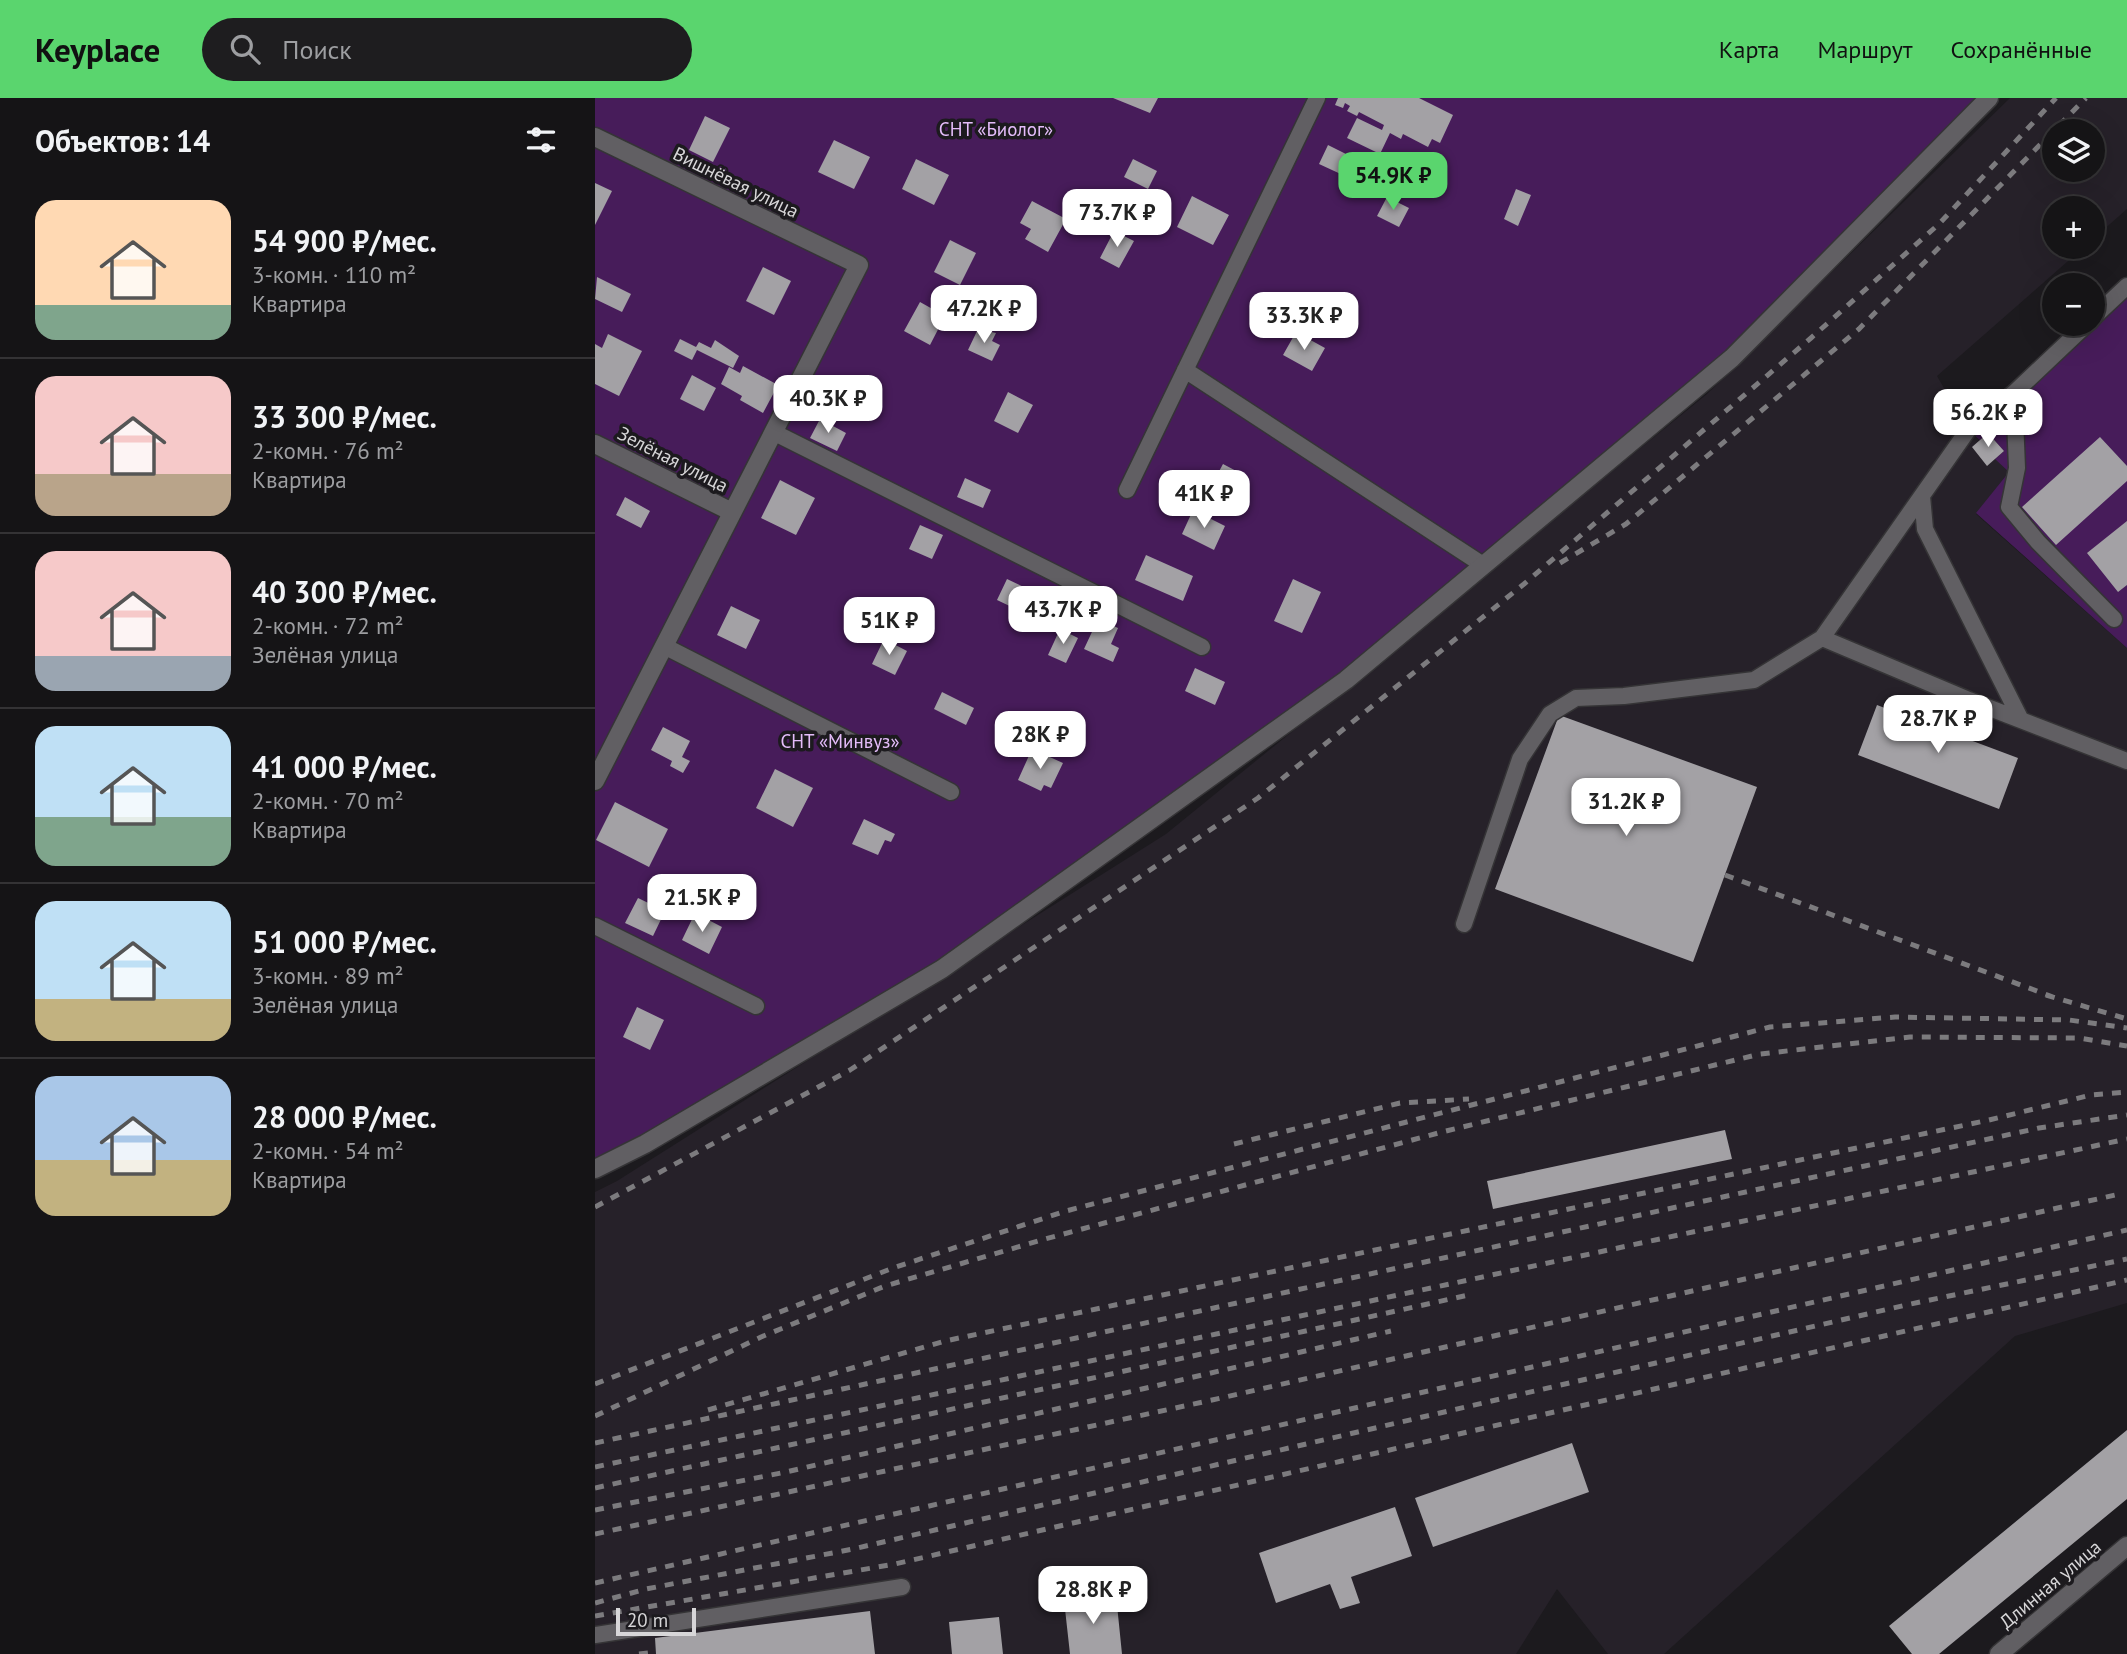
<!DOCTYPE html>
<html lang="ru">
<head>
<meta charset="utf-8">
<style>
  :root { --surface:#151416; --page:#1e1d1f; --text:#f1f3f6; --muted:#9d9ea1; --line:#343335; --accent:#5ad56e }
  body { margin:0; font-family:"PT Sans",sans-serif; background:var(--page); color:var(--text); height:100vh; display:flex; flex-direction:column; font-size:26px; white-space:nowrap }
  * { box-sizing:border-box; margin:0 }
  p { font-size:23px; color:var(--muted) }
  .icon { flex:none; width:38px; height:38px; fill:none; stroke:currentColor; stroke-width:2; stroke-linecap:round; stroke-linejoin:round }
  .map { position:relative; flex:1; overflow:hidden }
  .details { display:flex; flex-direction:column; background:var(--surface); width:595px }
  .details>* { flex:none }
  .fabs { position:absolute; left:1447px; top:21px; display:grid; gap:14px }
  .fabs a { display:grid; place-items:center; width:63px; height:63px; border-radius:50%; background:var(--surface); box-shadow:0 7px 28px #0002,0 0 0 2px var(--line); font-size:35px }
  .scale { position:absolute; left:21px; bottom:18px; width:80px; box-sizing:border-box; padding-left:7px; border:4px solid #d7d6d8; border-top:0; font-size:19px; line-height:24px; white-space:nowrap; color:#d7d6d8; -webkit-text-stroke:5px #1c1a1e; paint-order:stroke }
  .price { position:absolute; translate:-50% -60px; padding:0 16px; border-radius:14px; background:#fff; color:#222; font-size:23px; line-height:46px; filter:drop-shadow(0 2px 4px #0008) }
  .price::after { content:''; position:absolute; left:50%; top:42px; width:21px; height:16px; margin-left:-10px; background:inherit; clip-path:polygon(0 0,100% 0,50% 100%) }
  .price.on { background:var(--accent); color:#111 }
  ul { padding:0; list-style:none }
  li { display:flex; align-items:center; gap:21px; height:175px; padding:0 35px }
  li+li { border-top:2px solid var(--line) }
  li span { display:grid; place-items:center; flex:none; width:196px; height:140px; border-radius:21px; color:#555 }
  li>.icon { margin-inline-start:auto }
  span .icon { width:84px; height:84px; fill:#fffc; stroke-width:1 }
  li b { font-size:30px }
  h2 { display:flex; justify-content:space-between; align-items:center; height:84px; padding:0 35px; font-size:30px }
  header { display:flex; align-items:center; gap:42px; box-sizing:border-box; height:98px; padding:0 35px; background:var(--accent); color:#111 }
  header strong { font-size:33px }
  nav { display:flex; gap:38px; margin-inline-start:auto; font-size:24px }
  .search { width:490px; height:63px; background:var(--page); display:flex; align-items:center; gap:18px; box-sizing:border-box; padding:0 24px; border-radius:38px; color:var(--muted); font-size:26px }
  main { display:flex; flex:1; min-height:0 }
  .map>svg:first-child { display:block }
</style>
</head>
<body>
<header>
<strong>Keyplace</strong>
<div class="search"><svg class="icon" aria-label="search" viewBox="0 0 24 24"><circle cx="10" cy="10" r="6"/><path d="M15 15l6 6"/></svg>Поиск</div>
<nav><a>Карта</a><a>Маршрут</a><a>Сохранённые</a></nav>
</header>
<main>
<section class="details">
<h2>Объектов: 14<svg class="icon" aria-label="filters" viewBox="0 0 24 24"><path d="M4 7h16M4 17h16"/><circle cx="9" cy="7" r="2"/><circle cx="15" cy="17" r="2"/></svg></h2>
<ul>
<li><span style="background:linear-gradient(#ffd9b3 75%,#7fa58c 0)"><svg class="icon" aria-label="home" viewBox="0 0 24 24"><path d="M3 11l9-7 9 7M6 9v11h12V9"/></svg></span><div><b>54 900 ₽/мес.</b><p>3-комн. · 110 m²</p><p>Квартира</p></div></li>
<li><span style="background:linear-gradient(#f6c9c9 70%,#b9a48a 0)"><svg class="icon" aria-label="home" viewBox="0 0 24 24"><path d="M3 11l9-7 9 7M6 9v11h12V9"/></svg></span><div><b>33 300 ₽/мес.</b><p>2-комн. · 76 m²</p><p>Квартира</p></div></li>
<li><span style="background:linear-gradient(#f6c9c9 75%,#9aa5b1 0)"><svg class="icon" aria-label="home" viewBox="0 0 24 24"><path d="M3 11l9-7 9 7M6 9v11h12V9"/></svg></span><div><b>40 300 ₽/мес.</b><p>2-комн. · 72 m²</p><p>Зелёная улица</p></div></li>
<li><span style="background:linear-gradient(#bfe0f5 65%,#7fa58c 0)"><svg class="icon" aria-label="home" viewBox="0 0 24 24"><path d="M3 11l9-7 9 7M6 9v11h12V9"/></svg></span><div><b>41 000 ₽/мес.</b><p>2-комн. · 70 m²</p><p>Квартира</p></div></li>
<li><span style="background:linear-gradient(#bfe0f5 70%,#c2b280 0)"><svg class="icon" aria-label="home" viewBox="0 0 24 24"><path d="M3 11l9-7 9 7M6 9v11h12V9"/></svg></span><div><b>51 000 ₽/мес.</b><p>3-комн. · 89 m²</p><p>Зелёная улица</p></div></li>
<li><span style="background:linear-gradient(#a9c7e8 60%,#c2b280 0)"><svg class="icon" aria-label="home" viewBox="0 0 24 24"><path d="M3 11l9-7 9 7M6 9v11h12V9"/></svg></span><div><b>28 000 ₽/мес.</b><p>2-комн. · 54 m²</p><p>Квартира</p></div></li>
</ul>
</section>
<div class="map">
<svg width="1532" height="1556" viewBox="0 0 1532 1556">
  <rect width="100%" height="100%" fill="#1c1a1e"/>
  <path fill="#262129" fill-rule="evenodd" d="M1415,0H1532V111L1498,141V110H1460V149H1489L1342,278L1373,332L1393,335L1409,353L1414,374L1381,416L1532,550V1205L1420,1238L1069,1556H1013L962,1491L921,1556H0V1094L22,1083L571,736L1112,296ZM1460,33H1498V72H1460Z"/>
  <path fill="#471c5a" d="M0,0H1394L1137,260L751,582L347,871L0,1071Z
    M1532,188V550L1381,415L1414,374L1400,361L1409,353L1393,335L1385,342L1373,332Z"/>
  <path fill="#a3a1a5" d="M518,0H563L555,15Z
    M743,0H824L858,17L845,45L837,41L833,49L808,36L806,41L795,35L785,56L752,40L762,20L787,32L789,27L764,14L762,18L752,13L755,8L750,5L748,10L740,7Z
    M110,18L135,30L118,64L94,52Z
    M239,42L275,59L259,91L223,74Z
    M733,47L759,60L750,78L724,66Z
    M321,61L354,77L339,107L307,91Z
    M538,61L562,73L553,91L529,79Z
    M0,85L17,93L0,127Z
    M921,91L936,97L923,128L909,121Z
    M597,98L634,117L618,147L582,129Z
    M792,99L814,110L804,129L782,118Z
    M437,103L471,121L453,154L430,141L436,131L425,125Z
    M519,133L539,143L524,170L505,160Z
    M355,142L381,155L365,187L339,174Z
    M168,169L196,183L179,217L151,203Z
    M2,179L36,196L27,214L0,201Z
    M325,204L350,218L335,247L309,233Z
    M383,231L401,235L397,243L405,247L397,263L373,252Z
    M701,234L730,250L717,273L688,257Z
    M13,236L47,253L24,298L0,286V246L7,250Z
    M85,241L101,249L104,244L116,250L120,242L144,258L138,270L102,252L97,262L79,253Z
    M148,268L183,287L168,315L145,302L147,298L126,286L134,269L145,275Z
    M97,277L121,290L109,313L85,301Z
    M413,294L438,307L423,335L399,323Z
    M225,321L251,335L242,353L215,340Z
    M1393,335L1409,353L1392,368L1377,349Z
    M1505,339L1532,368V383L1461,447L1427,409Z
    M628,366L647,376L635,401L621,394L626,382L621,379Z
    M370,380L396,392L388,410L362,399Z
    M185,382L220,400L201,437L166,420Z
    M30,399L55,413L46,430L21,417Z
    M598,412L630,428L619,452L587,436Z
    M1532,423V487L1523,494L1492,455Z
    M325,427L348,437L337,461L314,451Z
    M551,457L598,478L588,503L540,482Z
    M412,481L437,493L427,514L402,502Z
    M698,481L726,494L707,535L679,523Z
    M136,508L165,522L151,551L122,537Z
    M503,521L523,530L516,546L524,550L518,564L489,551Z
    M465,531L483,540L471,565L453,557Z
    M289,541L312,553L300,577L277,566Z
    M600,570L630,584L620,607L590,593Z
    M347,594L379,610L371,627L339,611Z
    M1282,607L1313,619L1317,609L1347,620L1343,630L1423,660L1404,711L1263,657Z
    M964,617L1162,689L1098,864L900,791Z
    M68,629L95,643L87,659L95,663L88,675L75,668L77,663L56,652Z
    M437,651L468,665L456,690L449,687L446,693L423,682Z
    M180,671L218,690L198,729L161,710Z
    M20,704L73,731L54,769L1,742Z
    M269,721L300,736L296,744L290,742L283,757L257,746Z
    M43,800L70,813L58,838L30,825Z
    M100,815L127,829L114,856L87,842Z
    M42,909L69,922L55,952L28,939Z
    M1130,1032L1137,1061L898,1111L892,1083Z
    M1532,1332V1401L1344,1556H1317L1294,1528Z
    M977,1345L994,1394L838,1449L820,1400Z
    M800,1409L817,1458L756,1479L765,1505L745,1511L735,1486L681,1505L664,1455Z
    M521,1497L527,1556H475L469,1502Z
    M275,1513L280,1556H61L60,1540Z
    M404,1519L408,1556H357L354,1524Z"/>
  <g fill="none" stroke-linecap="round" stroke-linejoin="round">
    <g stroke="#353436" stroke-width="19">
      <path id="service" d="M1498,220L1532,188
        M590,272L888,467
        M1419,295L1422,370L1414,409L1443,444L1519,521
        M178,334L607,549
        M532,392L722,0
        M1327,398L1330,431L1426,622
        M1227,540L1374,602L1532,663
        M69,548L356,694
        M869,826L925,661L955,616L981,600L1029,598L1159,582L1227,540L1373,332L1419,295L1492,226
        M0,828L161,908
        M0,1537L307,1489"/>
    </g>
    <g stroke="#353436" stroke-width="21">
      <path id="minor" d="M0,39L264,167L0,683
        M0,346L137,414
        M0,1071L50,1046L347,871L751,582L1137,260L1394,0
        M1404,1556L1532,1448"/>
    </g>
    <use href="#service" stroke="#615f63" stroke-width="16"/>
    <use href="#minor" stroke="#615f63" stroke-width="18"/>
    <path stroke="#7c7b7e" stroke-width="5" stroke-dasharray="9 9" stroke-linecap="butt" d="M965,465L1031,426L1264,231L1491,0
      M1130,777L1458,899
      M1451,897L1532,921
      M639,1046L805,1005L874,1001
      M0,1109L255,972L663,700L929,486L1216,240L1344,126L1461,0
      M0,1286L298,1170L471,1113L1175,929L1300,919L1474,922L1532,930
      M113,1312L350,1243L1394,1022L1496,997L1532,994
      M0,1318L166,1239L290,1188L450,1141L847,1034L1165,956L1315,939L1484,940L1532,948
      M0,1345L1444,1030L1532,1017
      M0,1369L1532,1041
      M0,1390L878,1196
      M0,1412L191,1374L796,1233
      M0,1436L617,1302L1520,1097
      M0,1485L1532,1132
      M0,1505L51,1491L258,1451L1311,1207L1532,1161
      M0,1518L300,1466L1532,1182
      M44,1556L61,1554"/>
  </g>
  <g text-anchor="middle" stroke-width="7" stroke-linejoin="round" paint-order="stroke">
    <g font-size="19" fill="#e4bcfa" stroke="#1c1a1e">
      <text x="401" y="38">СНТ «Биолог»</text>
      <text x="245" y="650">СНТ «Минвуз»</text>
    </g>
    <g font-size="19" fill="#d7d6d8" stroke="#1c1a1e">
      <text transform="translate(141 84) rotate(26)" y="7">Вишнёвая улица</text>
      <text transform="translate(78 361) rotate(27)" y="7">Зелёная улица</text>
      <text transform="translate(1455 1486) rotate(-40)" y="7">Длинная улица</text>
    </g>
  </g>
</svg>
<div class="fabs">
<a><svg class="icon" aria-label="layers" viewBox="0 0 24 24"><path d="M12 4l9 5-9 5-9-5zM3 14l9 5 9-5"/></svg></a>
<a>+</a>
<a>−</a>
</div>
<div class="scale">20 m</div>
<b class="price on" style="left:798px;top:114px">54.9K ₽</b>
<b class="price" style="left:522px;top:151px">73.7K ₽</b>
<b class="price" style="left:389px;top:247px">47.2K ₽</b>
<b class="price" style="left:709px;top:254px">33.3K ₽</b>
<b class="price" style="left:233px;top:337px">40.3K ₽</b>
<b class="price" style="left:1393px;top:351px">56.2K ₽</b>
<b class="price" style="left:609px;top:432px">41K ₽</b>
<b class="price" style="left:468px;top:548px">43.7K ₽</b>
<b class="price" style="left:294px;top:559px">51K ₽</b>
<b class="price" style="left:1343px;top:657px">28.7K ₽</b>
<b class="price" style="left:445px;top:673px">28K ₽</b>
<b class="price" style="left:1031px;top:740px">31.2K ₽</b>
<b class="price" style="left:107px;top:836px">21.5K ₽</b>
<b class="price" style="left:498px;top:1528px">28.8K ₽</b>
</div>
</main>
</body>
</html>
